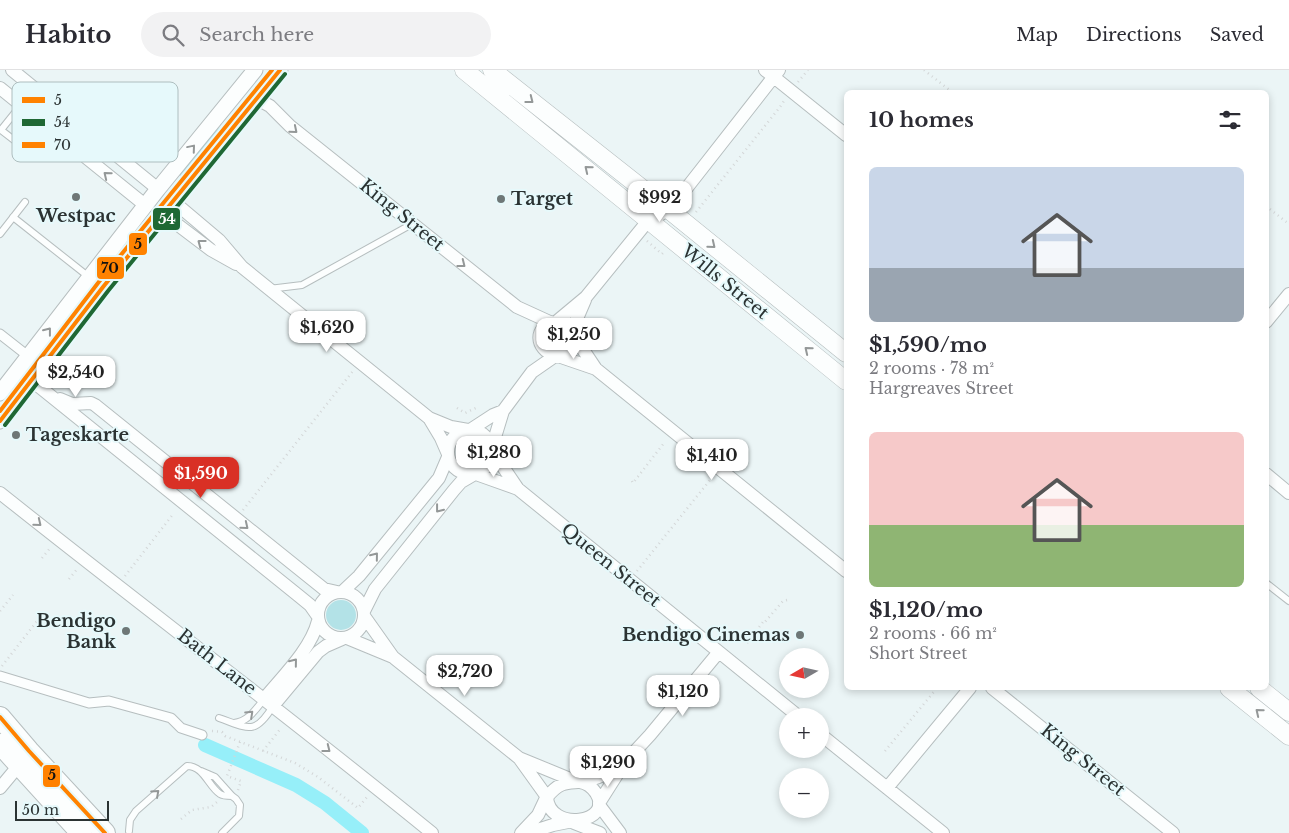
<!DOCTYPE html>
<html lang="en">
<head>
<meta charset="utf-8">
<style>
  :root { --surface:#fff; --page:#f2f2f3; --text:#2b2b33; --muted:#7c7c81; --line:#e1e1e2; --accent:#d93025 }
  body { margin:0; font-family:"Libre Baskerville",serif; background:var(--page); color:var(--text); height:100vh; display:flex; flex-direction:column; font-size:19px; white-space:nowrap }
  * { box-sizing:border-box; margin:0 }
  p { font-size:16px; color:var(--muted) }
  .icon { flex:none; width:28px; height:28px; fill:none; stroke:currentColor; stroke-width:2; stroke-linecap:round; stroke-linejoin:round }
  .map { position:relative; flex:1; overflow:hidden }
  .drawer { position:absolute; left:844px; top:20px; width:425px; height:600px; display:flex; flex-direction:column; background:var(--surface); border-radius:8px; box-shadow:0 2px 8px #0003 }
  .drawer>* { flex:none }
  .needle { width:32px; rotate:261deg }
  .controls { position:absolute; left:779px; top:578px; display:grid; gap:10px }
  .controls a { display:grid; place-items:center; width:50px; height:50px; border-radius:50%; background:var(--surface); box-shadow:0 2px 8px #0003; font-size:25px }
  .scale { position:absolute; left:15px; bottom:12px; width:94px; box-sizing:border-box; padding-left:5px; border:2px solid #2b3333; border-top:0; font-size:14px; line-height:18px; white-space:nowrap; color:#2b3333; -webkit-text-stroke:4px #e6f9fb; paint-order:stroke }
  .price { position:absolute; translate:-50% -42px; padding:0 11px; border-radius:10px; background:#fff; color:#222; font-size:16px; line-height:32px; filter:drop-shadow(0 1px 2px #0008) }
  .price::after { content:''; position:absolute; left:50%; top:30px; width:15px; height:11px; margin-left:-8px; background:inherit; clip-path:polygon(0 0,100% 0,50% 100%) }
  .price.on { background:var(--accent); color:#fff }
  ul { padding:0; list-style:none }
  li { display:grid; align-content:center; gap:10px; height:265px; padding:0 25px }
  li span { display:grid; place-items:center; height:155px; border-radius:8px; color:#555 }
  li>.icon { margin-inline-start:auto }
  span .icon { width:90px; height:90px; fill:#fffc; stroke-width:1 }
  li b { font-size:21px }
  h2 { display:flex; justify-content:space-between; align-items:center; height:60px; padding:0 25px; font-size:21px }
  header { display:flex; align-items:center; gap:30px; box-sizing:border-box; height:70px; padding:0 25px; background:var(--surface); border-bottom:1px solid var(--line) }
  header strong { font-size:24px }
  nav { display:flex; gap:28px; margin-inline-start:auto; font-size:18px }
  .search { width:350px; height:45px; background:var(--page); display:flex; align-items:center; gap:12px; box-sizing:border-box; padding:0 18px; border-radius:28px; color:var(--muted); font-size:19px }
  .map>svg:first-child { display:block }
</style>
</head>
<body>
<header>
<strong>Habito</strong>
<div class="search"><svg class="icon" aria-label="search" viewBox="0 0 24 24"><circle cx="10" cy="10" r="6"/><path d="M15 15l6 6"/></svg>Search here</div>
<nav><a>Map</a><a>Directions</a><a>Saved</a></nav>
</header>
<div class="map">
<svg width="1289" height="763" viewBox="0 0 1289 763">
  <rect width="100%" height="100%" fill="#ebf5f6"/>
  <path fill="#b3e2e7" d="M241,36H243L208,80L198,86L181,107L179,105L210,65L228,51Z
    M122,182L123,183L51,276L46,273L109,191Z
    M326 545a15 15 0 1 1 30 0a15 15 0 1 1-30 0Z"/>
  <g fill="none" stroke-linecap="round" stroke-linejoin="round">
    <path stroke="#96eff9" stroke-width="14" d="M205,675L296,715L325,733L362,763"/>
    <g stroke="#b6bebf" stroke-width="8">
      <path id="service" d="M21,35L1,60L23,77L42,52
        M13,147L89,207
        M0,164L25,132
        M269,219L302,215L412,154
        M1266,513L1289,531
        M219,648C248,658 255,666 273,636
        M234,653C248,652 256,639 264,629
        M201,701L215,707L232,726L236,729L240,735L239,746L222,763
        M129,761L130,750L136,741L187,696C204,696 208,716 220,724C223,726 228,726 232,726"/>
    </g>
    <g stroke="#b6bebf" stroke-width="11">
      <path id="pedestrian" d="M0,264L28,286
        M0,606L89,633L109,631L171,648L181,658L202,665"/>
    </g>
    <g stroke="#b6bebf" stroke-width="14">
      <path id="minor" d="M12,0L158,119
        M765,0L846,65
        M0,18L145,135
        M257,29L270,36L290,56L517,237L552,253
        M174,132L219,170L242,197L429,348L451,357L468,360
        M162,145L178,155L211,180L236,194
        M556,252L586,227L643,157L668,139L682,124L779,0
        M556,252C564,254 572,258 574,266C572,277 566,284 555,286C535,279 533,256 556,252Z
        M1266,252L1289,224
        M574,263L576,251L585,230
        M574,266L596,299L846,501
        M558,286L596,299
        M31,310L299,526L310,535L317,545
        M60,329L72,334L91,333L95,335L324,519L337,522
        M429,348L441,368L448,384
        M448 382a22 22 0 1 1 44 0a22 22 0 1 1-44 0Z
        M470,360L493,345L503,341
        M492,377L503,341L532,302L555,286
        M493,382L518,419L798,646
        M476,404L518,419
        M1266,404L1289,423
        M0,423C143,537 290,647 432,763
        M318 545a23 23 0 1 1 46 0a23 23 0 1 1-46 0Z
        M342,522L359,506L439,408L448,387
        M364,541L375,519L454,420L461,412L473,405
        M364,546L393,587L519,688L547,727
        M347,568L393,587
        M992,618L1173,763
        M264,629C283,606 311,579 318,551
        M273,636L318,582L326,576L342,569
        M820,664L943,763
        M519,688L575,711
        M580,712C587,713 592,717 596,723C615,753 549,763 547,727C564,706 572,716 593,709C605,706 615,698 625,692
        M0,718L20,694
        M887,718L970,618
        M599,733L625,692L650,665L718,583
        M599,735L620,763
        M574,753L600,763
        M521,763L538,745L546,728
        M528,763L553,755L568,752"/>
    </g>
    <g stroke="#b6bebf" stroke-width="17">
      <path id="tertiary" d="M0,323L158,119L255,0
        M0,351L103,217L189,113L280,0"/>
    </g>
    <g stroke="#b6bebf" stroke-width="19">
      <path id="secondary" d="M464,0L846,311
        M492,0L668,139L846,283
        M1229,618L1289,666
        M1259,618L1289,642"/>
    </g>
    <g stroke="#b6bebf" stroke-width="22">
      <path id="trunk" d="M0,647L29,681L105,763
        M0,674L81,763"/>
    </g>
    <path stroke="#d3d6d7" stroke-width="2.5" stroke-dasharray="1 4" stroke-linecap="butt" d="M924,0L952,22
      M798,12L808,0
      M1266,136L1289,154
      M696,142L780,37L784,31
      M647,171L662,184L664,182
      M457,338L465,343L478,337
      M632,411L633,413L664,373
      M243,440L353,301
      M42,488L51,477
      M637,501L710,410
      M125,506L174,443
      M69,509L78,498
      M0,541L13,525
      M747,573L763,552L764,553L783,531L787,530
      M2,596L41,546
      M212,661L222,662L225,666L295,693L318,707L358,738L367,727
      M263,681L281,658
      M885,681L937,618
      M238,720L241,711L227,706L240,672
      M181,749L192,740L211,737L217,732"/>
    <use href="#service" stroke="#fcfefe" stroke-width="6"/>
    <use href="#pedestrian" stroke="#fcfefe" stroke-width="9"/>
    <use href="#minor" stroke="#fcfefe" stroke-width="12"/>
    <use href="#tertiary" stroke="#fcfefe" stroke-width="15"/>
    <use href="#secondary" stroke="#fcfefe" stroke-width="18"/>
    <use href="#trunk" stroke="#fcfefe" stroke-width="20"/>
    <g stroke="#e6f9fb" stroke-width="8">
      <path id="bus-1" d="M0,351L103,217L280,0
        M0,647L29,681L105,763"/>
    </g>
    <g stroke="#e6f9fb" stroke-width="8">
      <path id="bus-2" d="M5,355L108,221L285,4"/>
    </g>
    <g stroke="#e6f9fb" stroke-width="8">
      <path id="bus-3" d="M0,341L98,213L272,0"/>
    </g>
    <use href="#bus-1" stroke="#ff8200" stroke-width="4"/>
    <use href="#bus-2" stroke="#1f6834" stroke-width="4"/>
    <use href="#bus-3" stroke="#ff8200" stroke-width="4"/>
  </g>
  <defs><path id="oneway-chevron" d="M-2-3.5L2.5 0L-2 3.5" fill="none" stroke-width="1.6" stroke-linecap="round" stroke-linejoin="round" transform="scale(1.25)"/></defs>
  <g stroke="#949898">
    <use href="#oneway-chevron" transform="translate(530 30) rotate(38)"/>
    <use href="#oneway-chevron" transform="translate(294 60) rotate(40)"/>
    <use href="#oneway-chevron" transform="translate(192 78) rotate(-50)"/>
    <use href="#oneway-chevron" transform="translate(588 99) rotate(-141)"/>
    <use href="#oneway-chevron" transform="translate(107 105) rotate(-141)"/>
    <use href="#oneway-chevron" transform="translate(201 173) rotate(-143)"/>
    <use href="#oneway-chevron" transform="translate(712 175) rotate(39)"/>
    <use href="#oneway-chevron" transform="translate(462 194) rotate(38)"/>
    <use href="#oneway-chevron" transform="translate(48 261) rotate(-52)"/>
    <use href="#oneway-chevron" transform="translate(808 280) rotate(-141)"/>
    <use href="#oneway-chevron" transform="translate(439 439) rotate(128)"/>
    <use href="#oneway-chevron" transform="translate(38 453) rotate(39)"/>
    <use href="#oneway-chevron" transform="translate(245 456) rotate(39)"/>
    <use href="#oneway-chevron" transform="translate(375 486) rotate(-51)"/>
    <use href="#oneway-chevron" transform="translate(294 592) rotate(-51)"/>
    <use href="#oneway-chevron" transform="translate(1259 642) rotate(-141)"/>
    <use href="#oneway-chevron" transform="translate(250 644) rotate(-43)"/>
    <use href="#oneway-chevron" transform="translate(327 679) rotate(38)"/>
    <use href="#oneway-chevron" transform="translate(156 723) rotate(-42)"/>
  </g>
  <g fill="#6e7777" stroke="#e6f9fb" stroke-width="2">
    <circle cx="76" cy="127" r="5"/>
    <circle cx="501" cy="129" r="5"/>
    <circle cx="16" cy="365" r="5"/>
    <circle cx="126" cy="561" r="5"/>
    <circle cx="800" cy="565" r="5"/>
  </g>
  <g text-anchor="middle" stroke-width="4" stroke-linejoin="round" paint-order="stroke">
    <g font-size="18" font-weight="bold" fill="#2b3333" stroke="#e6f9fb" text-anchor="start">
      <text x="511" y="135">Target</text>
      <text x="76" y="152" text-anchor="middle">Westpac</text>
      <text x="26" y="371">Tageskarte</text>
      <text x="116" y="557" text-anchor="end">Bendigo<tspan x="116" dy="21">Bank</tspan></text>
      <text x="790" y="571" text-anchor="end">Bendigo Cinemas</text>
    </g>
    <g font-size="18" fill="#2b3333" stroke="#e6f9fb">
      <text transform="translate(402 145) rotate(39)" y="6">King Street</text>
      <text transform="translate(725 212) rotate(39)" y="6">Wills Street</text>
      <text transform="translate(611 495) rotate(39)" y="6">Queen Street</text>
      <text transform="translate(217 592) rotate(38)" y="6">Bath Lane</text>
      <text transform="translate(1083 690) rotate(39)" y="6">King Street</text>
    </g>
  </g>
  <rect x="12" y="12" width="166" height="80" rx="8" fill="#e6f9fb" stroke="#aebebf" stroke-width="1"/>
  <rect x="22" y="27" width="23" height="6" fill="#ff8200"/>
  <rect x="22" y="49" width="23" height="7" fill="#1f6834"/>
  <rect x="22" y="72" width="23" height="6" fill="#ff8200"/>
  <g font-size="14" fill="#2b3333">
    <text x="54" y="35">5</text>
    <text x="54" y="57">54</text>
    <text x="54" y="80">70</text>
  </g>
  <g stroke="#e6f9fb" stroke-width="2">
    <rect x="152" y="137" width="29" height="24" rx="5" fill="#1f6834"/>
    <rect x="128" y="162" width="20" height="24" rx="5" fill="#ff8200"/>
    <rect x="96" y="186" width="29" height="24" rx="5" fill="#ff8200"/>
    <rect x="42" y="694" width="19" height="24" rx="5" fill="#ff8200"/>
  </g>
  <g font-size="14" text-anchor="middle" font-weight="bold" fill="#fff">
    <text x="167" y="154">54</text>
  </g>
  <g font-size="14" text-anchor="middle" font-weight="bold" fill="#111">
    <text x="138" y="179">5</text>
    <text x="110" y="203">70</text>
    <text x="52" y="710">5</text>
  </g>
</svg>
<div class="controls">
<a><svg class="needle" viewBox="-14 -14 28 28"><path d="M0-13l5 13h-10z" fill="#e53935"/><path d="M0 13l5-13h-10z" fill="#7c7c81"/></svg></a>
<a>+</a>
<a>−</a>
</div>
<div class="scale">50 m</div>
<b class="price" style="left:660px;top:153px">$992</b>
<b class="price" style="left:327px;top:283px">$1,620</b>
<b class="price" style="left:574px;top:290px">$1,250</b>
<b class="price" style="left:76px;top:328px">$2,540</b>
<b class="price" style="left:494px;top:408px">$1,280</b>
<b class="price" style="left:712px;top:411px">$1,410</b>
<b class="price on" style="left:201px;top:429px">$1,590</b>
<b class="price" style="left:465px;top:627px">$2,720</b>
<b class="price" style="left:683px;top:647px">$1,120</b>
<b class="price" style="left:608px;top:718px">$1,290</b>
<section class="drawer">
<h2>10 homes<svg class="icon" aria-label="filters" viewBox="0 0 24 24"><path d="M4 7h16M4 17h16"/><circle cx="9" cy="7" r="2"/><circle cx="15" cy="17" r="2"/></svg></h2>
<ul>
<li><span style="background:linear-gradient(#c9d6e8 65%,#9aa5b1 0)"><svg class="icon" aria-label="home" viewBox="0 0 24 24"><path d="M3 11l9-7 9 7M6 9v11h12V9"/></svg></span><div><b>$1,590/mo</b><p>2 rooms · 78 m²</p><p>Hargreaves Street</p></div></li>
<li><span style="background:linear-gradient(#f6c9c9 60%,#8fb573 0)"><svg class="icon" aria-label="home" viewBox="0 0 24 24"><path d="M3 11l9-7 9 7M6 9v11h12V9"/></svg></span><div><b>$1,120/mo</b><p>2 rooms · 66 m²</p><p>Short Street</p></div></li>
</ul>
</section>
</div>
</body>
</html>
